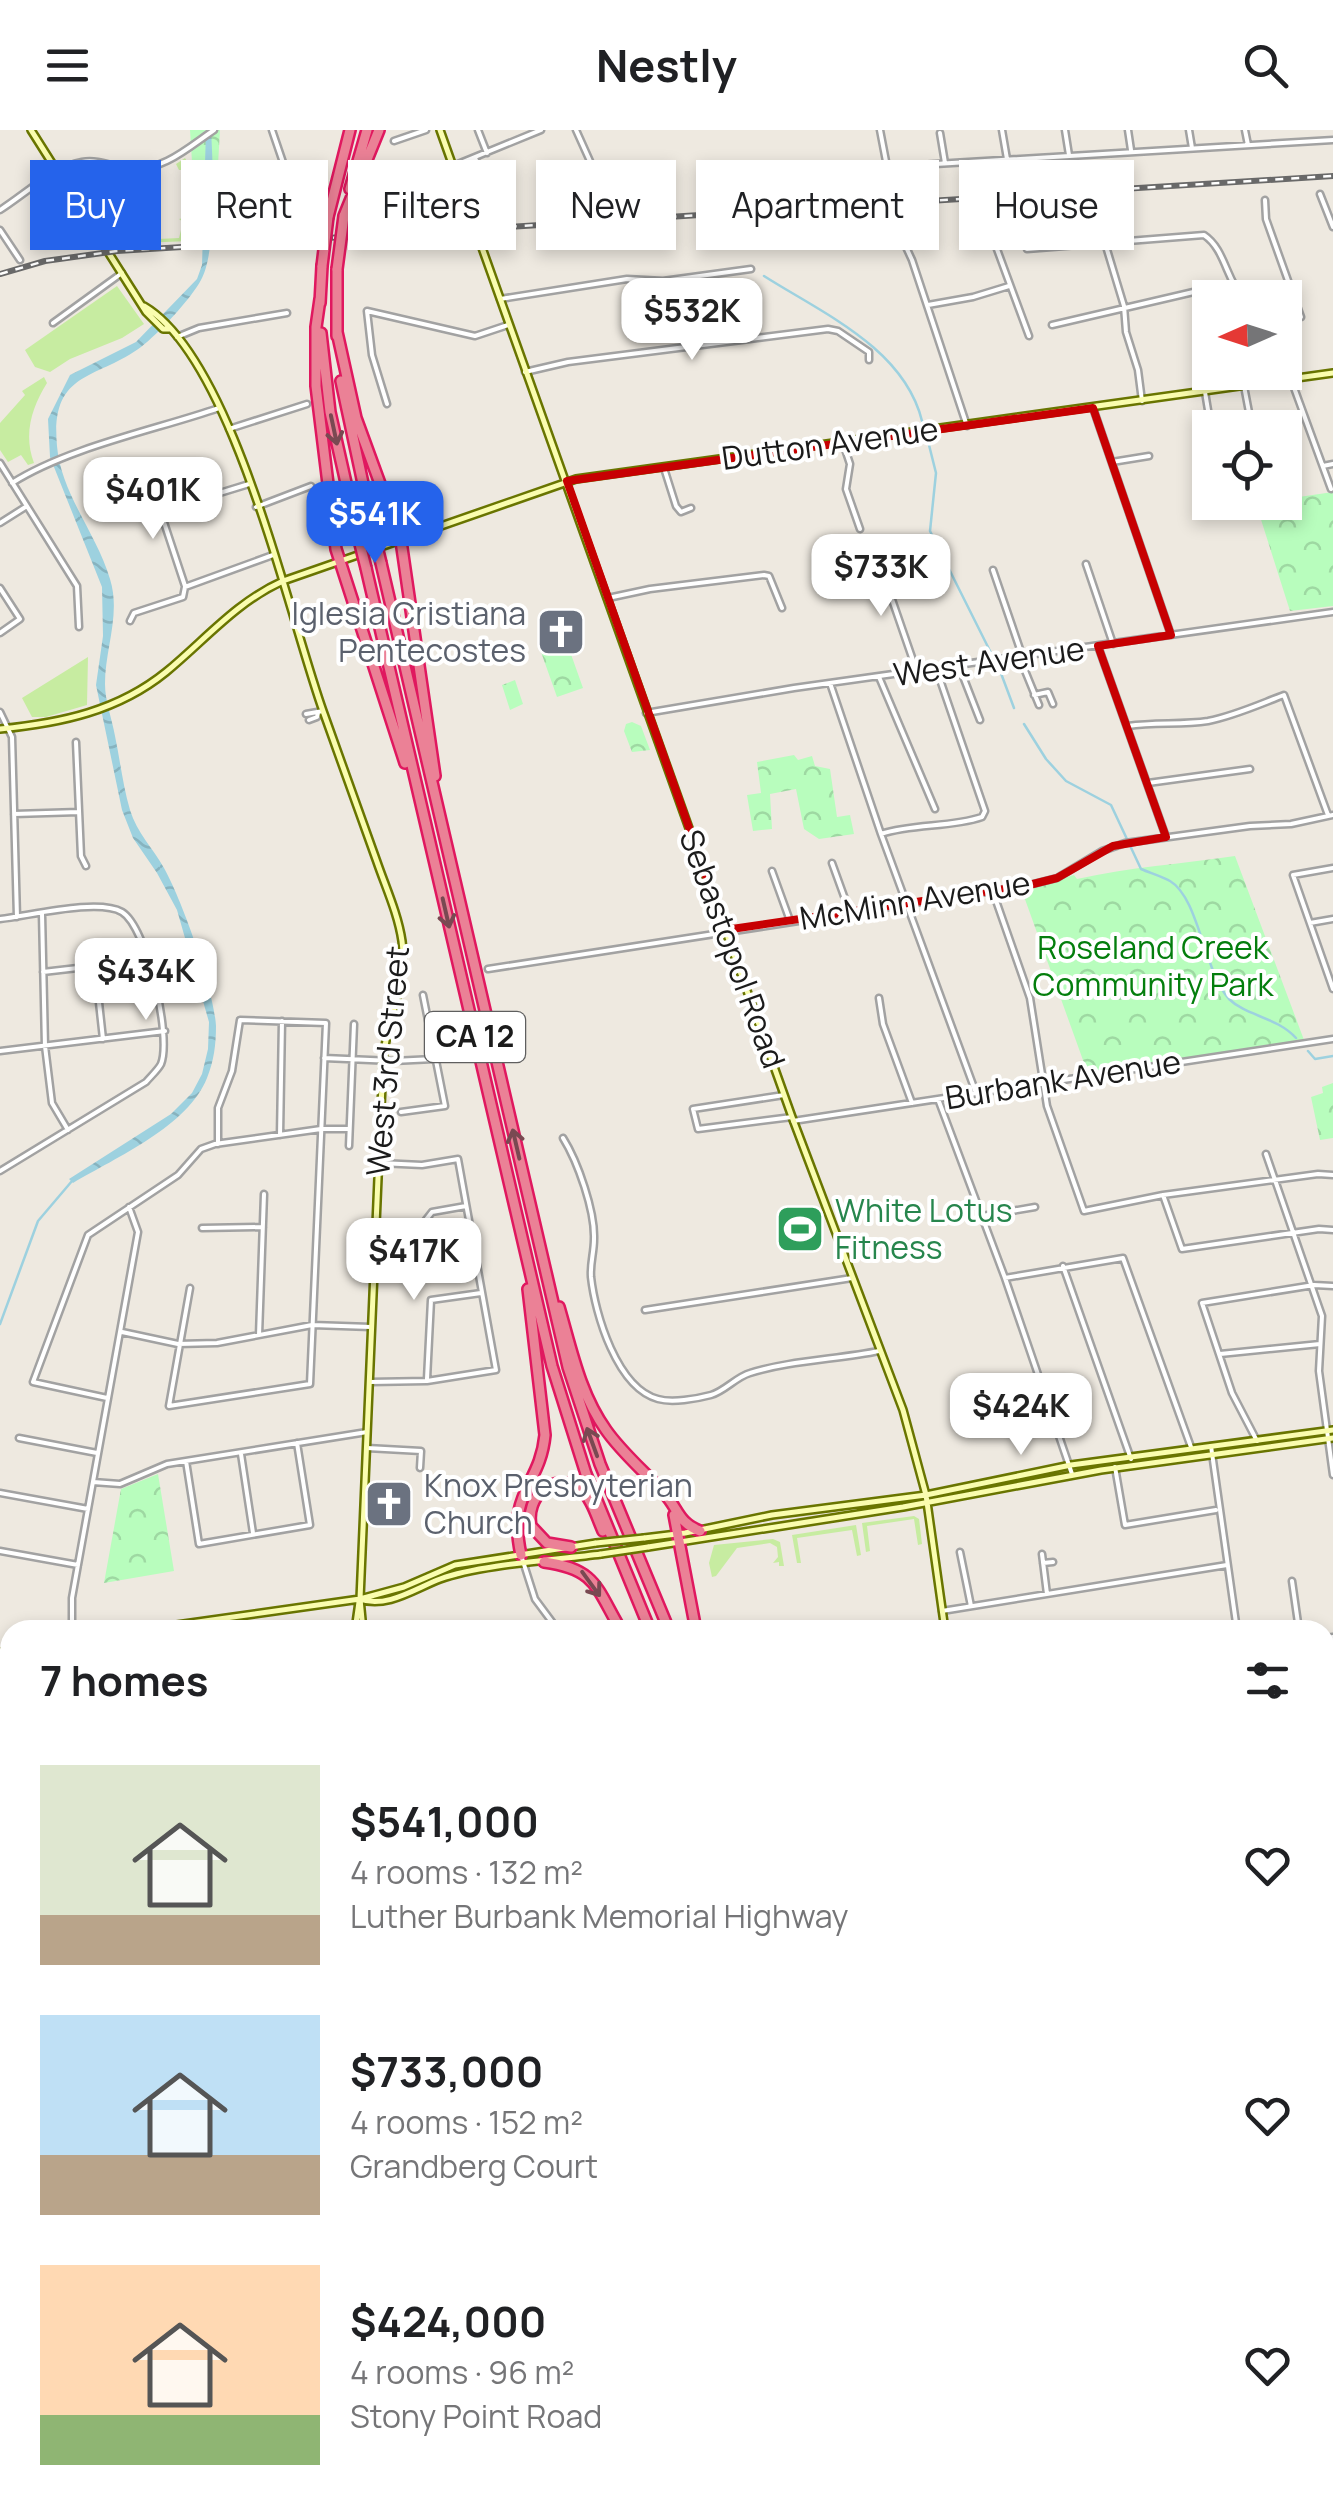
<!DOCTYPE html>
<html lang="en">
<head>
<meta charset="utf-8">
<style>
  :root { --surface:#fff; --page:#f2f2f2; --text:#202124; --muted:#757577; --accent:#2563eb }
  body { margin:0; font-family:Manrope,sans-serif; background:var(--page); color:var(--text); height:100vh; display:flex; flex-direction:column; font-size:38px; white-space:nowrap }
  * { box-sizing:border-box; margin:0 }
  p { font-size:32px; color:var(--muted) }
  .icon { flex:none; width:55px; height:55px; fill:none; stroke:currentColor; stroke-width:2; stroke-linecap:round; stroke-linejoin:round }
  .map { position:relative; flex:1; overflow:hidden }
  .sheet { position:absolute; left:0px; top:1490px; width:1335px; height:892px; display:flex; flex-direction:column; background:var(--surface); border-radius:30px 30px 0 0; box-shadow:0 5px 15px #0003 }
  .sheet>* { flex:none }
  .guide { position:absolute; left:30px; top:30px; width:1275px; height:90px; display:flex; gap:20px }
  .needle { width:65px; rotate:267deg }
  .controls { position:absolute; left:1192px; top:150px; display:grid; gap:20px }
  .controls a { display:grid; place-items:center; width:110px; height:110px; border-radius:0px; background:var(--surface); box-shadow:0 5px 15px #0003; font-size:50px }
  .price { position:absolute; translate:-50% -85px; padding:0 22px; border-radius:20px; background:#fff; color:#222; font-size:32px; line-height:65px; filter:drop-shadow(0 2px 5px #0008) }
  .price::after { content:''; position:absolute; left:50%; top:60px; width:30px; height:22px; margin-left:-15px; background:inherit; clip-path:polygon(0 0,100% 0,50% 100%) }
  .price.current { background:var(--accent); color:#fff }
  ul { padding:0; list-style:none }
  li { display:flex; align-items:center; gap:30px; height:250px; padding:0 40px }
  li span { display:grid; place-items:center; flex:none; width:280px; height:200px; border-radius:0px; color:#555 }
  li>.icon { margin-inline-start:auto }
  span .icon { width:120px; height:120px; fill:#fffc; stroke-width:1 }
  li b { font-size:42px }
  h2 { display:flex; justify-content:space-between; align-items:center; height:120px; padding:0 40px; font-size:42px }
  .tag { padding:0 35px; border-radius:0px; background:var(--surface); box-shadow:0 5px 15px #0003; font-size:35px; line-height:90px }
  .tag.current { background:var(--accent); color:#fff }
  header { display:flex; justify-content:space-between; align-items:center; height:130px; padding:0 40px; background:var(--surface); font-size:45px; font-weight:700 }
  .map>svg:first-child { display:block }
</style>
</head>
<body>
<header><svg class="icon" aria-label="menu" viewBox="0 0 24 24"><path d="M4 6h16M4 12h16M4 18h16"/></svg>Nestly<svg class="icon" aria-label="search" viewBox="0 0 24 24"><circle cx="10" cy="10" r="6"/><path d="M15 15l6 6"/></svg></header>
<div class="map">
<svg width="1333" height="2382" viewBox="0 0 1333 2382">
  <defs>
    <pattern id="park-crowns" width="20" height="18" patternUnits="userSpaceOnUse" patternTransform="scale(2.5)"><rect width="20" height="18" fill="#b8fdbd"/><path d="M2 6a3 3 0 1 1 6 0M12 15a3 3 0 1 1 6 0" fill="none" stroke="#9ed8a2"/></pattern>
    <pattern id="water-waves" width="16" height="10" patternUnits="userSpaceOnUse" patternTransform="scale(2.5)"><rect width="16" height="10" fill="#9dd1df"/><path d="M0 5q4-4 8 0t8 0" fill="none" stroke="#87b3bf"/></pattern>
  </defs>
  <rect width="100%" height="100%" fill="#eee9e0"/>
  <path fill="#c7eca1" d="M185,28L190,36V111L114,114L76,48L77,41C93,38 110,38 121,49L93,43L92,46L89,44L82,52L86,63L90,62L87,66L98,82L102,80L99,84L103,90H108L105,93L116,110H138L139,107L142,110L143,106L145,110L156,109L157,106L158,109L179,108L183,92L179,89L183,88L184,76L181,74L185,73L186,63L182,62L186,61L187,55L183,52L187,50L184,40H179L176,34Z
    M117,156L144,194L122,208L70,229L50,242L35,237L25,220Z
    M44,247L47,253C32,277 23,304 34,333L28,335L21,325L8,332L0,320V293L25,265L22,261Z
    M88,527L87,575L46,587H32L22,568Z
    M914,1386L919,1389L922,1414L918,1415L914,1389L867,1396L870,1421L866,1422L862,1393Z
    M856,1395L861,1425L857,1426L852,1400L797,1408L801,1433H797L792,1405Z
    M773,1409L780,1412L784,1436H779V1432L773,1433L778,1427L777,1417L770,1413L737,1418L716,1446L712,1447L709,1433L714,1415Z"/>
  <path fill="url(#park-crowns)" d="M190,0H220L216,70L208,108L183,111L192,32Z
    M1333,362V476L1290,481L1257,377L1285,372V369Z
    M567,513L583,558L557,567L541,522Z
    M515,550L523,574L510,580L502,555Z
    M632,592L641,596L650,620L632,622L624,601L626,594Z
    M794,625L798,630L812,626L815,636L830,639L837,687L850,685L854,704L819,709L804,699L796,659L770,664L772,699L753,701L747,665L761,663L757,632Z
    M1235,726L1304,910L1088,944L1022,761L1074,745L1077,749C1130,737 1181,734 1235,726Z
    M1333,953V1008L1320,1010L1311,967L1323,963L1322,957Z
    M158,1344L174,1441L104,1453L121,1359Z"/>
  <path fill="url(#water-waves)" d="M206,0H211C213,34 217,122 201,150C191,169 158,204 141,217C97,250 50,240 57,316C61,364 97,404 110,449C121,484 105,519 105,554C105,571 112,589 115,606C120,630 123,656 130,680C137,703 153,718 164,738C182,770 214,860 216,896C216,914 214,931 207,948C188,996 117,1027 73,1053L69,1049L171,984L192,963L202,944L208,919L209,892L177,780L157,743L133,708L122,680L96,555L103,506L102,457L50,327L48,289L70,245L136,212L197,149L202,135Z"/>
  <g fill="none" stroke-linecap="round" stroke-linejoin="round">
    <path stroke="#9dd1df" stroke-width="2.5" d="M764,146C822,183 904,218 922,291
      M928,311L936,343L930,401L991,523
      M999,538L1014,578
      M1024,594L1046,629L1066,651L1111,675L1141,739C1150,743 1161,746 1170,751C1199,768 1204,842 1229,869C1246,886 1277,887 1296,908
      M1308,921L1315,929L1333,926
      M0,1194L38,1091L72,1051
      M0,1571L10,1592
      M0,2356L10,2350"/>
    <path stroke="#aca9a4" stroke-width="32" d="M1277,2375L1333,2374"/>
    <g stroke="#a2a2a2" stroke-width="9">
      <path id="street" d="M272,0L289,50
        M478,0L487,23
        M576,0L594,40
        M880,0L894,73L906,113
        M1002,0L1007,29
        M1065,0L1069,25
        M1128,0L1131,20
        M1189,0L1192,18
        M1245,0L1248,15
        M940,3L945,33
        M394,11L426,0
        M475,28L498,81
        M453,36L541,0
        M886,37L1333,10
        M886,37L887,62L894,91L912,130L967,296
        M1320,64L1333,97
        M238,67L305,44
        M1265,70L1266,89L1301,187L1285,192
        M0,80C24,65 53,37 82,32C99,29 113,37 129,39C162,42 189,17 214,0
        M984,84L1029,206
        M0,100L20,130
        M1105,113L1124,176L1126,202L1138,240L1142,271
        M1027,119L1204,105C1225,119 1226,149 1243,168
        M500,169L627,149L663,151L751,139
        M928,175L973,167L1009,156
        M53,193L122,143
        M1052,195L1232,153
        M177,207L199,198L287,183
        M1285,233L1331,359
        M525,242L568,232L828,199L838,201L869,222V230
        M1244,256L1252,298
        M1205,262L1211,298
        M387,274L372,225L367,181L475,206L508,195
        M1093,278L1171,505
        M229,299L307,274
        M843,313L850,334L846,359L860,399
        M1112,332L1149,326
        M0,333L77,456L79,497
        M1323,336L1333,334
        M664,338L676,376L681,382L691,378
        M12,353C69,317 155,300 219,278
        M152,356L185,456
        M1210,359L1205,365L1210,369
        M1214,372H1216
        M256,377L311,356
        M161,381L249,354
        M0,393L27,376
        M877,426L916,539
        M1086,434L1113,514
        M993,440L1022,525
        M0,458L20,489L0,503
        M608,468L650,459L764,445L769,446L782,478
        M130,491L134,483L183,467L185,457L273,425
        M1098,516L1166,707
        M1019,526L1039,575
        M959,536L980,590
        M879,547L935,679
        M830,553L881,704L976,963
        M1034,565L1048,562L1053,574
        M0,582L12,607L17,787
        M646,583L794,558L1333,482
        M306,584L323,581
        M309,590L317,587L318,583
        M1128,596C1156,592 1181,595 1208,591C1234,586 1260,574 1284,565L1328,685
        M76,612L81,726L86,736
        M1148,653L1250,639
        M14,684L79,682
        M881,704C914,693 949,698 982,687L985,681L936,538
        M832,733L849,780
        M1333,738L1293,745L1333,859
        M772,741L789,788
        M993,762L1030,868L1047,976L1084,1081L1163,1065L1318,1044L1333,1045
        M42,784L45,916L52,973L68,1000
        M0,789C29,786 98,768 122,782C147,797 172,907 161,934C158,940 150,947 146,952L0,1041
        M1310,793L1333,789
        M488,839L1025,756L1057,748L1102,721L1125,713L1250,696L1291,694L1333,685
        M43,842L95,836L103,909
        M879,868L883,894L912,973
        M0,921L165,901
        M324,928L393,931L434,929
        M784,965L693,979L698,999L792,987
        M938,969L1005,1148L1072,1344
        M401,982L445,976L423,865
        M793,991L1333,909
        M280,1005L282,891
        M563,1008C578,1032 595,1081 594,1109C594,1123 590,1133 591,1147C595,1184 617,1258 658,1269C672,1273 696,1269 711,1265C725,1261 736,1247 750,1243C787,1231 839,1229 879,1221
        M349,1016L354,894
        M1266,1024L1322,1186L1319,1241L1333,1345
        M1163,1065L1182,1119L1319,1099L1333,1100
        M982,1086L1035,1077
        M202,1098L263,1097
        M426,1118L425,1091L432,1082L466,1076
        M1063,1136L1131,1329
        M1005,1148L1123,1128L1191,1317
        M190,1158L169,1276L310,1254L326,893L240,890L232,941L218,978V1014
        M645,1180L852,1148
        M122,1202L178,1214L217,1213L312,1195L371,1197
        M259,1205L264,1064
        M1220,1224L1320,1214
        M427,1249L431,1170L481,1163
        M370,1252L427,1251L496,1240L458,1029L422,1035L380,1033
        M107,1268L33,1252L88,1105L178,1045L201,1019L215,1014L321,999H349
        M19,1308L97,1323
        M1257,1311L1232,1263L1202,1173L1314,1155L1333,1156
        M1211,1316L1237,1500
        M367,1318L421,1321L420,1338
        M241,1324L253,1403
        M186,1331L199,1414L310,1395L297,1313
        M1115,1337L1125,1395L1216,1380
        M93,1352L120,1354L167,1334L367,1302
        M0,1363L88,1379
        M0,1421L78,1435
        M960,1422L971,1476
        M1042,1424L1047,1464
        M521,1425L535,1469L558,1500
        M1043,1433L1053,1432
        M1292,1451L1299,1500
        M942,1481L1227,1435
        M72,1500V1468L138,1102L129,1077
        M1325,1508L1333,1507
        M1325,1645L1333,1644
        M1325,1657L1332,1705
        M1325,1765L1333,1764
        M1325,1872L1333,1870
        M1325,2169V2185
        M336,2372L359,2381L381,2375
        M513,2372L523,2382
        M593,2372V2382
        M652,2372L654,2382
        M731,2372L732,2382
        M43,2382L59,2372
        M151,2382L156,2372
        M243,2382L246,2372
        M315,2382L317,2372
        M538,2382L543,2372
        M735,2382L782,2375
        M979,2382L1036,2372"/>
    </g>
    <g stroke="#697500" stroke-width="10">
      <path id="secondary" d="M31,0L146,182L163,199H169
        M440,0L792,987L903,1280L926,1365L945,1500
        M144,176C233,228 288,483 323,581C341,631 359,681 377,732C386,758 398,784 402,811C408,854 386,889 383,931L360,1469L363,1500
        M0,599C61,593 118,581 166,542C205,510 236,472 283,451L576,349L1333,243
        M644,1408L685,1403L772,1385L926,1365L1071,1335L1333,1300
        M648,1417L903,1377L1101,1340L1333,1308
        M360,1469C386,1479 416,1458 440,1449C481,1434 556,1430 601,1424
        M141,1500L360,1469L404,1457L455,1435L596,1413
        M355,1500L359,1472
        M0,1522L10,1521
        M1325,2094L1333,2093
        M1325,2103H1333
        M1076,2372L1077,2382
        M188,2382L193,2372
        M199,2382L205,2372"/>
    </g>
    <g stroke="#e0185f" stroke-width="14">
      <path id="highway" d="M350,59L367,0
        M344,86L379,0
        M328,87L350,0
        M320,169L316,197V256L336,419L405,633
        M320,173L322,136
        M337,202L356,288L401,411L435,646
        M321,203L330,282L358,406
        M337,206V139
        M341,251L373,400
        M381,433L568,1237L600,1334L669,1500
        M366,438L552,1236L586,1344L650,1500
        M559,1177C571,1218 580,1264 606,1300C622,1323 645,1342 664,1363C678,1378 678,1393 700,1401
        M674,1385L696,1500
        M571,1417L547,1413L531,1396C525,1367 553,1341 580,1359C592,1368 597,1388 603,1401
        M521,1425C507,1361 540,1356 545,1305L528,1159
        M544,1432C597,1439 596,1458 621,1500
        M799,2372L800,2382
        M815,2372L816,2382"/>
    </g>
    <use href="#street" stroke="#fff" stroke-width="4"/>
    <use href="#secondary" stroke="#fafdaf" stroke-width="5"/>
    <use href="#highway" stroke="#eb8196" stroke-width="9"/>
    <g stroke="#696969" stroke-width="6">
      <path id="rail" d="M0,144L45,131L117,121L1333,46"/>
    </g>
    <use href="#rail" stroke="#fff" stroke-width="2.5" stroke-dasharray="8" stroke-linecap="butt"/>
    <g stroke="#697500" stroke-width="10" stroke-linecap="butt">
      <path id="secondary-bridge" d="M596,1413L644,1408
        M601,1424L648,1417"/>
    </g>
    <g stroke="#e0185f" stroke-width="14" stroke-linecap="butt">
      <path id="highway-bridge" d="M322,136L328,87
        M337,139L344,86
        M373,400L381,433
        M358,406L366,438"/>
    </g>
    <use href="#secondary-bridge" stroke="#fafdaf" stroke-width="5"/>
    <use href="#highway-bridge" stroke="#eb8196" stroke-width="9"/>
  </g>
  <defs><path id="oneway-shaft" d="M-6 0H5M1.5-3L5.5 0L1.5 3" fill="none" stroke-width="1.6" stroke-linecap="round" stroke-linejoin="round" transform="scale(2.5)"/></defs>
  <g stroke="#794952">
    <use href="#oneway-shaft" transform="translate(334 300) rotate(78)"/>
    <use href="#oneway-shaft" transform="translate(446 783) rotate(77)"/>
    <use href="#oneway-shaft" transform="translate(516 1014) rotate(-103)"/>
    <use href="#oneway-shaft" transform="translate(592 1312) rotate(-110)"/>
    <use href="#oneway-shaft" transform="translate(591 1454) rotate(54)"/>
  </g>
  <path fill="none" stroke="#c70002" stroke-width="8" stroke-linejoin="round" d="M1093,278L1171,505L1098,516L1166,707L1113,716L1057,748L1025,756L725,800L567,351Z"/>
  <defs>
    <g id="church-square" transform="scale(2.5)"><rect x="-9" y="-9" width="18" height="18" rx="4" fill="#6b7280" stroke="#fff"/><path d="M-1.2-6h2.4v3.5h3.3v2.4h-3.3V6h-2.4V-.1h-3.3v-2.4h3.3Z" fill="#fff"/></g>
    <g id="stadium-square" transform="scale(2.5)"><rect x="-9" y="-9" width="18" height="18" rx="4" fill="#2e9e5b" stroke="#fff"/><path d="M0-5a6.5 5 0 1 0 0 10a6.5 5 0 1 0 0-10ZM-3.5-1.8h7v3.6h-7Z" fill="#fff"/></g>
  </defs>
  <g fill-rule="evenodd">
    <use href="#church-square" x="561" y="502"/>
    <use href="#stadium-square" x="800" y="1099"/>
    <use href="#church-square" x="389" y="1374"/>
  </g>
  <g text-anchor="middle" stroke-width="8" stroke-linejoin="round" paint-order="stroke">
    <rect fill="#fff" stroke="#5f5f5f" stroke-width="2.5" x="425" y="882" width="100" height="50" rx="8"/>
    <g font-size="30" font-weight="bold" fill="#1b1b1b">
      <text x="475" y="917">CA 12</text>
    </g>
    <g font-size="32" fill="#1b1b1b" stroke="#fff">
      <text transform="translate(830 314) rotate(-8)" y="11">Dutton Avenue</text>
      <text transform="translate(989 532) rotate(-8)" y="11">West Avenue</text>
      <text transform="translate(915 771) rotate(-9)" y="11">McMinn Avenue</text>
      <text transform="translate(732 819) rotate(70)" y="11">Sebastopol Road</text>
      <text transform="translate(388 931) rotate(-85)" y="11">West 3rd Street</text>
      <text transform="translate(1063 950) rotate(-9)" y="11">Burbank Avenue</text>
    </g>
    <g font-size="32" fill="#5b616d" stroke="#fff" text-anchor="end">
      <text x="526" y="495">Iglesia Cristiana<tspan x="526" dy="37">Pentecostes</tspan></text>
      <text x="424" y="1367" text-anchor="start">Knox Presbyterian<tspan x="424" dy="37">Church</tspan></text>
    </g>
    <g font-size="32" fill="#047e0d" stroke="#fff">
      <text x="1153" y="829">Roseland Creek<tspan x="1153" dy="37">Community Park</tspan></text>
    </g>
    <g font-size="32" fill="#27864d" stroke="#fff" text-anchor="start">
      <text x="835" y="1092">White Lotus<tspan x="835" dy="37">Fitness</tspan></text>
    </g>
  </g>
</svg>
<div class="controls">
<a><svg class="needle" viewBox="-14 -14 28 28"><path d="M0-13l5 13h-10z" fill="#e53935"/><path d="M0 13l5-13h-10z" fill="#757577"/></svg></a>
<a><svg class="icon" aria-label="locate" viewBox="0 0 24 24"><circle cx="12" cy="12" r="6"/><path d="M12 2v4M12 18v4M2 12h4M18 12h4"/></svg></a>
</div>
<b class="price" style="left:692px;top:233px">$532K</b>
<b class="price" style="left:153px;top:412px">$401K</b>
<b class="price current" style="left:375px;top:436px">$541K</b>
<b class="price" style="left:881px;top:489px">$733K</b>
<b class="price" style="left:146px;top:893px">$434K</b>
<b class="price" style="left:414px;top:1173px">$417K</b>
<b class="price" style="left:1021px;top:1328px">$424K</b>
<div class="guide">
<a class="tag current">Buy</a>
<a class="tag">Rent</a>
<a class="tag">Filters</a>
<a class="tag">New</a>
<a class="tag">Apartment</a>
<a class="tag">House</a>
</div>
<section class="sheet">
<h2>7 homes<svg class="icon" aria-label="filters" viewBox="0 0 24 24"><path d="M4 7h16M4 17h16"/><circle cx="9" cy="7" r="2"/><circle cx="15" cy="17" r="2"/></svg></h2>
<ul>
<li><span style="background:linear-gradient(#dfe7d0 75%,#b9a48a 0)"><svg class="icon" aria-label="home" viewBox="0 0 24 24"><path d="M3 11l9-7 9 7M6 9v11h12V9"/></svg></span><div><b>$541,000</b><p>4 rooms · 132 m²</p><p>Luther Burbank Memorial Highway</p></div><svg class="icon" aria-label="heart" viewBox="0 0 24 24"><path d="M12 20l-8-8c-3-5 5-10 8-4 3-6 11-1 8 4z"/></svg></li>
<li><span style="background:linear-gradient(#bfe0f5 70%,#b9a48a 0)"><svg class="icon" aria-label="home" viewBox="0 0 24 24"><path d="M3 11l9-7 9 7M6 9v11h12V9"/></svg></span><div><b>$733,000</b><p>4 rooms · 152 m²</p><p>Grandberg Court</p></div><svg class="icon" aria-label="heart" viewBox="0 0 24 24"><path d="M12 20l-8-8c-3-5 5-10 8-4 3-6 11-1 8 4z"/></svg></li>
<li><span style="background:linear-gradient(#ffd9b3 75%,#8fb573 0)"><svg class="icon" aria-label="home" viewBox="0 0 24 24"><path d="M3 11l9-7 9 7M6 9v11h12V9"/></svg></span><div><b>$424,000</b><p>4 rooms · 96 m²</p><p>Stony Point Road</p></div><svg class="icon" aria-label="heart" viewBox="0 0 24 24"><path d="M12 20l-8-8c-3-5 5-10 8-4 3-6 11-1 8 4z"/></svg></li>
</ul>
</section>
</div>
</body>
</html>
